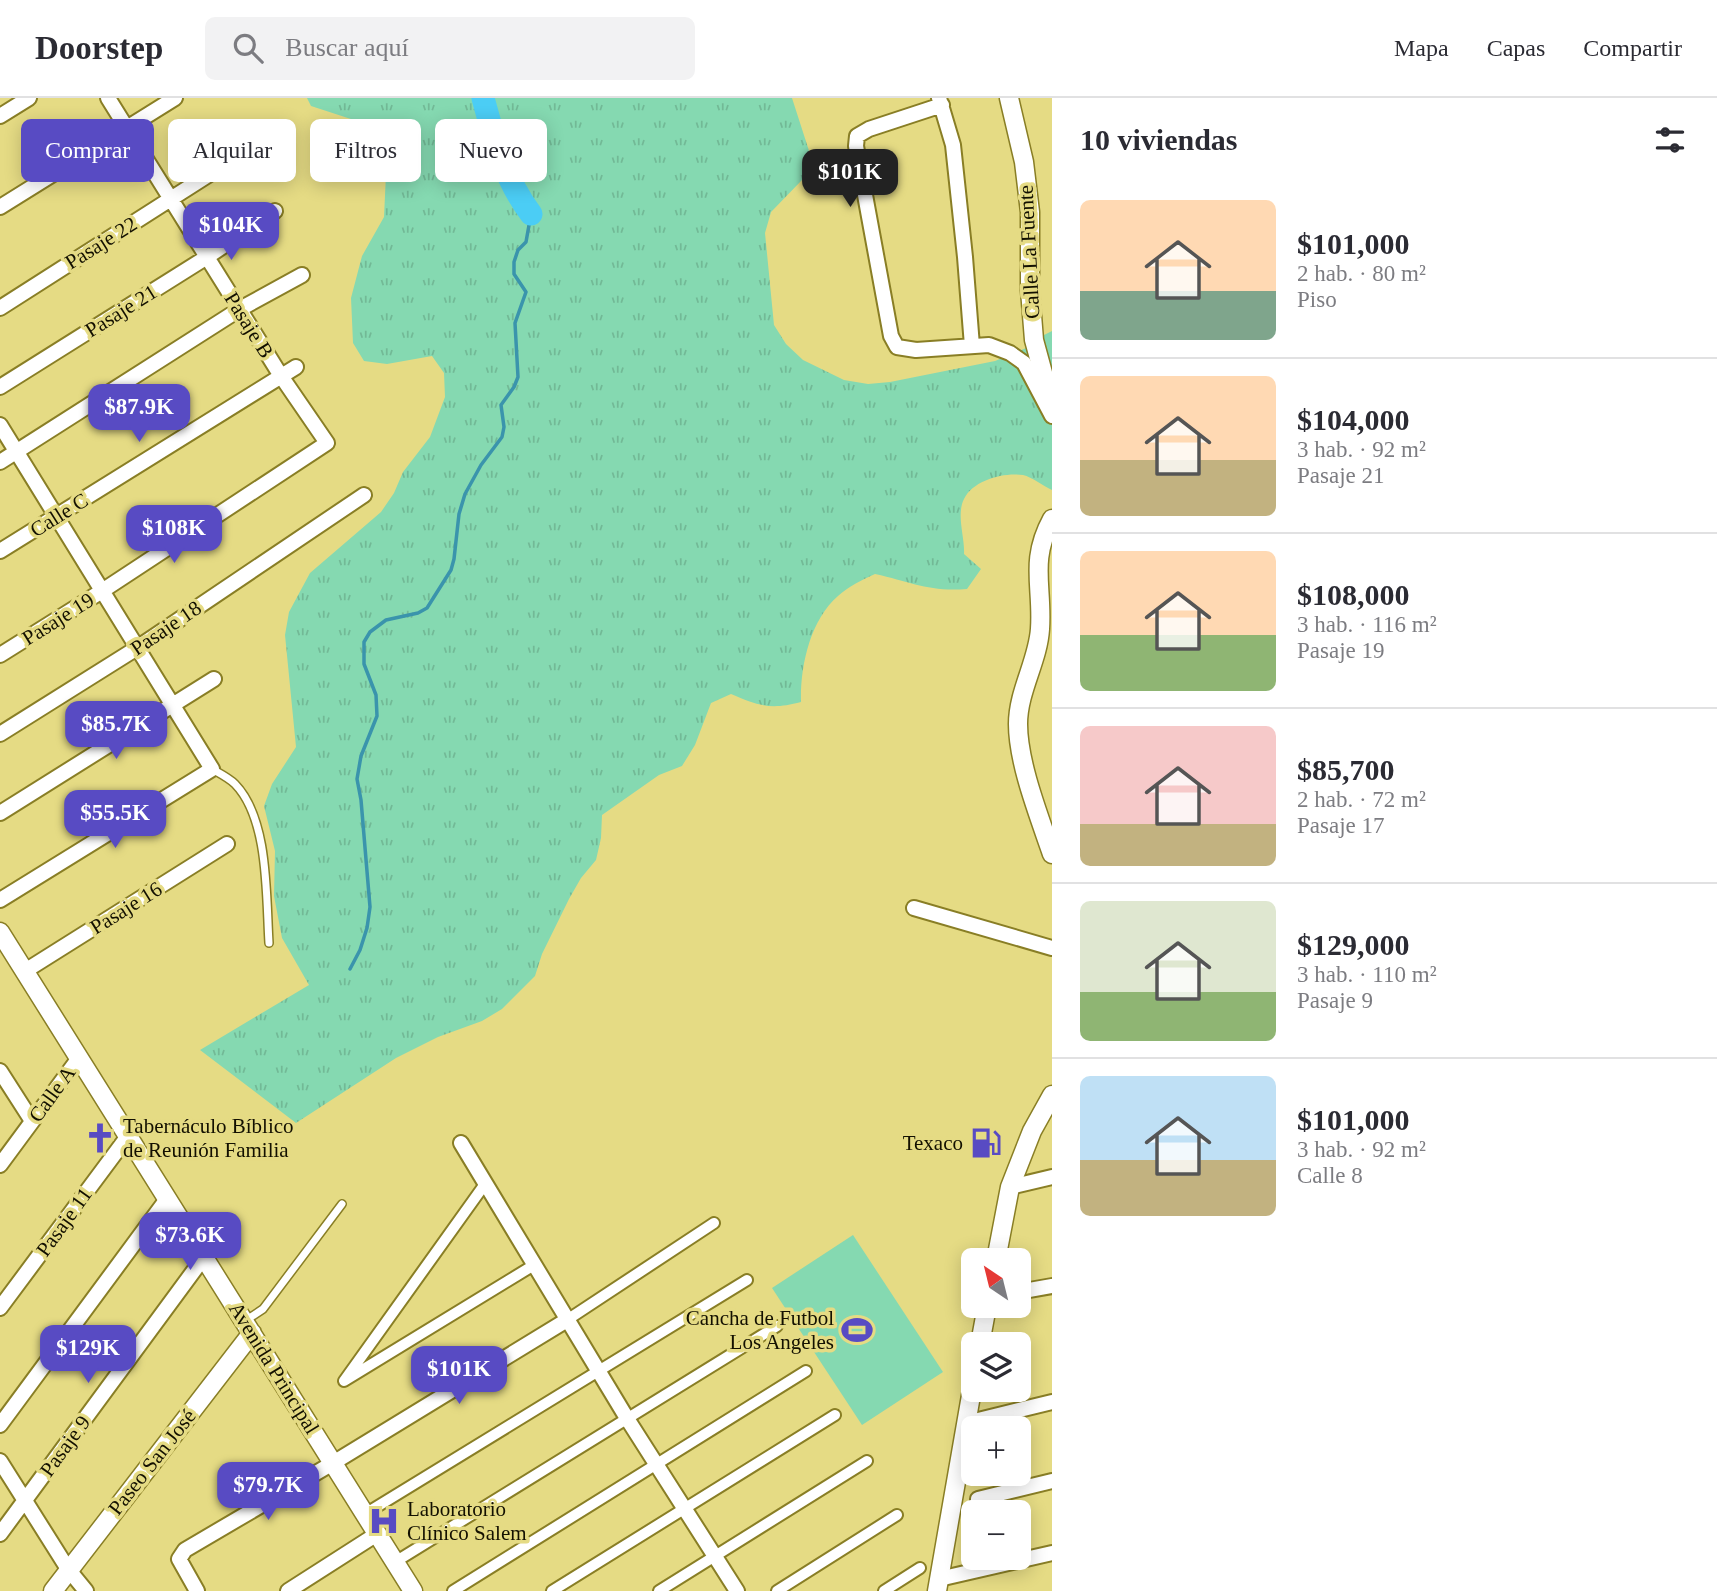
<!DOCTYPE html>
<html lang="es">
<head>
<meta charset="utf-8">
<style>
  :root { --surface:#fff; --page:#f2f2f3; --text:#2b2b33; --muted:#7c7c81; --line:#e1e1e2; --accent:#584bc3 }
  body { margin:0; font-family:"Times New Roman",serif; background:var(--page); color:var(--text); height:100vh; display:flex; flex-direction:column; font-size:26px; white-space:nowrap }
  * { box-sizing:border-box; margin:0 }
  p { font-size:23px; color:var(--muted) }
  .icon { flex:none; width:38px; height:38px; fill:none; stroke:currentColor; stroke-width:2; stroke-linecap:round; stroke-linejoin:round }
  .map { position:relative; flex:1; overflow:hidden }
  .panel { display:flex; flex-direction:column; background:var(--surface); width:665px }
  .panel>* { flex:none }
  .banner { position:absolute; left:21px; top:21px; width:665px; height:63px; display:flex; gap:14px }
  .needle { width:46px; rotate:325deg }
  .fabs { position:absolute; left:961px; top:1150px; display:grid; gap:14px }
  .fabs a { display:grid; place-items:center; width:70px; height:70px; border-radius:10px; background:var(--surface); box-shadow:0 4px 18px #0003; font-size:35px }
  .price { position:absolute; translate:-50% -60px; padding:0 16px; border-radius:14px; background:var(--accent); color:#fff; font-size:23px; line-height:46px; filter:drop-shadow(0 2px 4px #0008) }
  .price::after { content:''; position:absolute; left:50%; top:42px; width:21px; height:16px; margin-left:-10px; background:inherit; clip-path:polygon(0 0,100% 0,50% 100%) }
  .price.active { background:#222; color:#fff }
  ul { padding:0; list-style:none }
  li { display:flex; align-items:center; gap:21px; height:175px; padding:0 28px }
  li+li { border-top:2px solid var(--line) }
  li span { display:grid; place-items:center; flex:none; width:196px; height:140px; border-radius:10px; color:#555 }
  li>.icon { margin-inline-start:auto }
  span .icon { width:84px; height:84px; fill:#fffc; stroke-width:1 }
  li b { font-size:30px }
  h2 { display:flex; justify-content:space-between; align-items:center; height:84px; padding:0 28px; font-size:30px }
  .pill { padding:0 24px; border-radius:10px; background:var(--surface); box-shadow:0 4px 18px #0003; font-size:24px; line-height:63px }
  .pill.active { background:var(--accent); color:#fff }
  header { display:flex; align-items:center; gap:42px; box-sizing:border-box; height:98px; padding:0 35px; background:var(--surface); border-bottom:2px solid var(--line) }
  header strong { font-size:33px }
  nav { display:flex; gap:38px; margin-inline-start:auto; font-size:24px }
  .search { width:490px; height:63px; background:var(--page); display:flex; align-items:center; gap:18px; box-sizing:border-box; padding:0 24px; border-radius:10px; color:var(--muted); font-size:26px }
  main { display:flex; flex:1; min-height:0 }
  .map>svg:first-child { display:block }
</style>
</head>
<body>
<header>
<strong>Doorstep</strong>
<div class="search"><svg class="icon" aria-label="search" viewBox="0 0 24 24"><circle cx="10" cy="10" r="6"/><path d="M15 15l6 6"/></svg>Buscar aquí</div>
<nav><a>Mapa</a><a>Capas</a><a>Compartir</a></nav>
</header>
<main>
<div class="map">
<svg width="1052" height="1493" viewBox="0 0 1052 1493">
  <defs>
    <pattern id="grass-tufts" width="24" height="20" patternUnits="userSpaceOnUse" patternTransform="scale(1.75)"><rect width="24" height="20" fill="#85d9b1"/><path d="M3 7l-1-3M5 7V3M7 7l1-3M15 17l-1-3M17 17v-4M19 17l1-3" fill="none" stroke="#72b996"/></pattern>
  </defs>
  <rect width="100%" height="100%" fill="#e5db84"/>
  <path fill="url(#grass-tufts)" d="M307,0H792L811,59L803,81L771,114L765,135L774,227L786,246L803,262L844,282L868,286L890,284L995,263L1031,248L1034,242L1052,233V392C1043,388 1032,379 1023,377C1004,374 973,382 964,401C956,417 965,439 964,456L981,471L967,491C928,494 912,484 875,476C862,482 849,488 838,498C810,522 800,569 801,604C771,612 759,608 731,596L711,605L695,647L682,668L659,677L602,717L601,740L596,762L581,780L569,801L542,856L535,878L502,911L482,923L438,939L396,960L296,1025L200,952L309,887L282,840L274,798L275,753L264,708L272,686L296,649L285,537L289,514L310,475L381,414L394,395L403,374L430,339L445,299L444,275L432,258L387,266L364,263L353,245L351,200L362,158L384,119L387,54L376,34L357,23L311,8Z"/>
  <path fill="#85d9b1" d="M853,1137L943,1274L862,1327L772,1190Z"/>
  <g fill="none" stroke-linecap="round" stroke-linejoin="round">
    <path stroke="#3a94ac" stroke-width="3.5" d="M350,871L360,852L367,830L370,809L361,702L357,681L361,658L377,618L376,597L364,566V544L370,534L386,522L418,515L427,510L451,472L454,461L459,416L465,396L481,367L502,339L504,329L501,307L514,289L518,279L515,225L526,194L514,176V164L518,152L526,144L531,116"/>
    <path stroke="#4bcdf5" stroke-width="23" d="M483,0C494,41 505,82 531,116"/>
    <g stroke="#897e25" stroke-width="10">
      <path id="service" d="M212,671C219,675 229,680 235,686C269,721 266,798 269,845
        M245,1223L263,1211L342,1106"/>
    </g>
    <g stroke="#897e25" stroke-width="14">
      <path id="pedestrian" d="M485,1086L344,1283L534,1167
        M567,1222L714,1125
        M365,1416L747,1182
        M395,1464L777,1228
        M453,1493L806,1273
        M552,1493L835,1317
        M659,1493L867,1363
        M777,1493L897,1417
        M884,1493L920,1470"/>
    </g>
    <g stroke="#897e25" stroke-width="18">
      <path id="minor" d="M939,0L953,47L965,159L972,248
        M942,7L869,31L857,38L856,48L891,238L897,249L916,252L989,247L1010,255L1024,265L1052,318
        M0,18L29,0
        M0,109L175,0
        M0,210L238,58
        M0,289L207,159L275,113
        M0,327L212,671L0,802
        M0,364L240,211L302,177
        M0,453L296,269
        M0,557L102,493L327,345L281,278L108,0
        M0,636L137,550L364,397
        M0,715L214,581
        M914,810L1052,850
        M25,873L227,746
        M0,973L32,1023
        M461,1045L628,1322L737,1493
        M0,1067L79,960
        M1010,1089L1052,1079
        M1018,1194L1052,1188
        M0,1210L128,1038
        M966,1325L1052,1304
        M0,1327L167,1101
        M0,1363L68,1471L86,1493
        M978,1401L1052,1383
        M0,1436L204,1159
        M939,1481L1052,1455
        M197,1493L179,1461L185,1452L333,1365L567,1222
        M288,1493L377,1436"/>
    </g>
    <g stroke="#897e25" stroke-width="21">
      <path id="tertiary" d="M1009,0L1024,64L1030,114V192L1034,242L1052,308
        M1052,421C1029,463 1043,488 1040,531C1038,563 1018,593 1018,626C1018,665 1039,718 1052,756
        M0,834L413,1493
        M996,1162L1010,1089L1032,1033L1052,997
        M980,1246L987,1208
        M53,1493L252,1235
        M937,1493L973,1286"/>
    </g>
    <use href="#service" stroke="#fff" stroke-width="7"/>
    <use href="#pedestrian" stroke="#fff" stroke-width="10"/>
    <use href="#minor" stroke="#fff" stroke-width="14"/>
    <use href="#tertiary" stroke="#fff" stroke-width="18"/>
  </g>
  <defs>
    <g id="church-bare" transform="scale(2.415)"><path d="M-1.2-6h2.4v3.5h3.3v2.4h-3.3V6h-2.4V-.1h-3.3v-2.4h3.3Z" fill="#584bc3" stroke="#e5db84" stroke-width="2.5" paint-order="stroke"/></g>
    <g id="fuel-bare" transform="scale(2.415)"><path d="M-5.5-6h7V0h2V4h1.3V-2.5L3-4.5l.8-.8L6-3V5H2.5V1h-1V6h-7ZM-4.2-4.7v3.2H.2V-4.7Z" fill="#584bc3" stroke="#e5db84" stroke-width="2.5" paint-order="stroke"/></g>
    <g id="stadium-bare" transform="scale(2.415)"><path d="M0-5a6.5 5 0 1 0 0 10a6.5 5 0 1 0 0-10ZM-3.5-1.8h7v3.6h-7Z" fill="#584bc3" stroke="#e5db84" stroke-width="2.5" paint-order="stroke"/></g>
    <g id="hospital-bare" transform="scale(2.415)"><path d="M-5-5h3v3.5h4V-5h3V5h-3V1.5h-4V5h-3Z" fill="#584bc3" stroke="#e5db84" stroke-width="2.5" paint-order="stroke"/></g>
  </defs>
  <g fill-rule="evenodd">
    <use href="#church-bare" x="100" y="1040"/>
    <use href="#fuel-bare" x="986" y="1045"/>
    <use href="#stadium-bare" x="857" y="1232"/>
    <use href="#hospital-bare" x="384" y="1423"/>
  </g>
  <g text-anchor="middle" stroke-width="7" stroke-linejoin="round" paint-order="stroke">
    <g font-size="21" fill="#131000" stroke="#e5db84">
      <text transform="translate(101 145) rotate(-32)" y="7">Pasaje 22</text>
      <text transform="translate(1029 154) rotate(-93)" y="7">Calle La Fuente</text>
      <text transform="translate(121 213) rotate(-32)" y="7">Pasaje 21</text>
      <text transform="translate(249 227) rotate(58)" y="7">Pasaje B</text>
      <text transform="translate(59 417) rotate(-32)" y="7">Calle C</text>
      <text transform="translate(58 521) rotate(-32)" y="7">Pasaje 19</text>
      <text transform="translate(166 530) rotate(-34)" y="7">Pasaje 18</text>
      <text transform="translate(126 810) rotate(-32)" y="7">Pasaje 16</text>
      <text transform="translate(52 996) rotate(-54)" y="7">Calle A</text>
      <text transform="translate(64 1124) rotate(-54)" y="7">Pasaje 11</text>
      <text transform="translate(274 1270) rotate(58)" y="7">Avenida Principal</text>
      <text transform="translate(65 1348) rotate(-54)" y="7">Pasaje 9</text>
      <text transform="translate(152 1364) rotate(-52)" y="7">Paseo San José</text>
    </g>
    <g font-size="21" fill="#131000" stroke="#e5db84" text-anchor="start">
      <text x="123" y="1035">Tabernáculo Bíblico<tspan x="123" dy="24">de Reunión Familia</tspan></text>
      <text x="963" y="1052" text-anchor="end">Texaco</text>
      <text x="834" y="1227" text-anchor="end">Cancha de Futbol<tspan x="834" dy="24">Los Angeles</tspan></text>
      <text x="407" y="1418">Laboratorio<tspan x="407" dy="24">Clínico Salem</tspan></text>
    </g>
  </g>
</svg>
<div class="fabs">
<a><svg class="needle" viewBox="-14 -14 28 28"><path d="M0-13l5 13h-10z" fill="#e53935"/><path d="M0 13l5-13h-10z" fill="#7c7c81"/></svg></a>
<a><svg class="icon" aria-label="layers" viewBox="0 0 24 24"><path d="M12 4l9 5-9 5-9-5zM3 14l9 5 9-5"/></svg></a>
<a>+</a>
<a>−</a>
</div>
<b class="price active" style="left:850px;top:111px">$101K</b>
<b class="price" style="left:231px;top:164px">$104K</b>
<b class="price" style="left:139px;top:346px">$87.9K</b>
<b class="price" style="left:174px;top:467px">$108K</b>
<b class="price" style="left:116px;top:663px">$85.7K</b>
<b class="price" style="left:115px;top:752px">$55.5K</b>
<b class="price" style="left:190px;top:1174px">$73.6K</b>
<b class="price" style="left:88px;top:1287px">$129K</b>
<b class="price" style="left:459px;top:1308px">$101K</b>
<b class="price" style="left:268px;top:1424px">$79.7K</b>
<div class="banner">
<a class="pill active">Comprar</a>
<a class="pill">Alquilar</a>
<a class="pill">Filtros</a>
<a class="pill">Nuevo</a>
</div>
</div>
<section class="panel">
<h2>10 viviendas<svg class="icon" aria-label="filters" viewBox="0 0 24 24"><path d="M4 7h16M4 17h16"/><circle cx="9" cy="7" r="2"/><circle cx="15" cy="17" r="2"/></svg></h2>
<ul>
<li><span style="background:linear-gradient(#ffd9b3 65%,#7fa58c 0)"><svg class="icon" aria-label="home" viewBox="0 0 24 24"><path d="M3 11l9-7 9 7M6 9v11h12V9"/></svg></span><div><b>$101,000</b><p>2 hab. · 80 m²</p><p>Piso</p></div></li>
<li><span style="background:linear-gradient(#ffd9b3 60%,#c2b280 0)"><svg class="icon" aria-label="home" viewBox="0 0 24 24"><path d="M3 11l9-7 9 7M6 9v11h12V9"/></svg></span><div><b>$104,000</b><p>3 hab. · 92 m²</p><p>Pasaje 21</p></div></li>
<li><span style="background:linear-gradient(#ffd9b3 60%,#8fb573 0)"><svg class="icon" aria-label="home" viewBox="0 0 24 24"><path d="M3 11l9-7 9 7M6 9v11h12V9"/></svg></span><div><b>$108,000</b><p>3 hab. · 116 m²</p><p>Pasaje 19</p></div></li>
<li><span style="background:linear-gradient(#f6c9c9 70%,#c2b280 0)"><svg class="icon" aria-label="home" viewBox="0 0 24 24"><path d="M3 11l9-7 9 7M6 9v11h12V9"/></svg></span><div><b>$85,700</b><p>2 hab. · 72 m²</p><p>Pasaje 17</p></div></li>
<li><span style="background:linear-gradient(#dfe7d0 65%,#8fb573 0)"><svg class="icon" aria-label="home" viewBox="0 0 24 24"><path d="M3 11l9-7 9 7M6 9v11h12V9"/></svg></span><div><b>$129,000</b><p>3 hab. · 110 m²</p><p>Pasaje 9</p></div></li>
<li><span style="background:linear-gradient(#bfe0f5 60%,#c2b280 0)"><svg class="icon" aria-label="home" viewBox="0 0 24 24"><path d="M3 11l9-7 9 7M6 9v11h12V9"/></svg></span><div><b>$101,000</b><p>3 hab. · 92 m²</p><p>Calle 8</p></div></li>
</ul>
</section>
</main>
</body>
</html>
